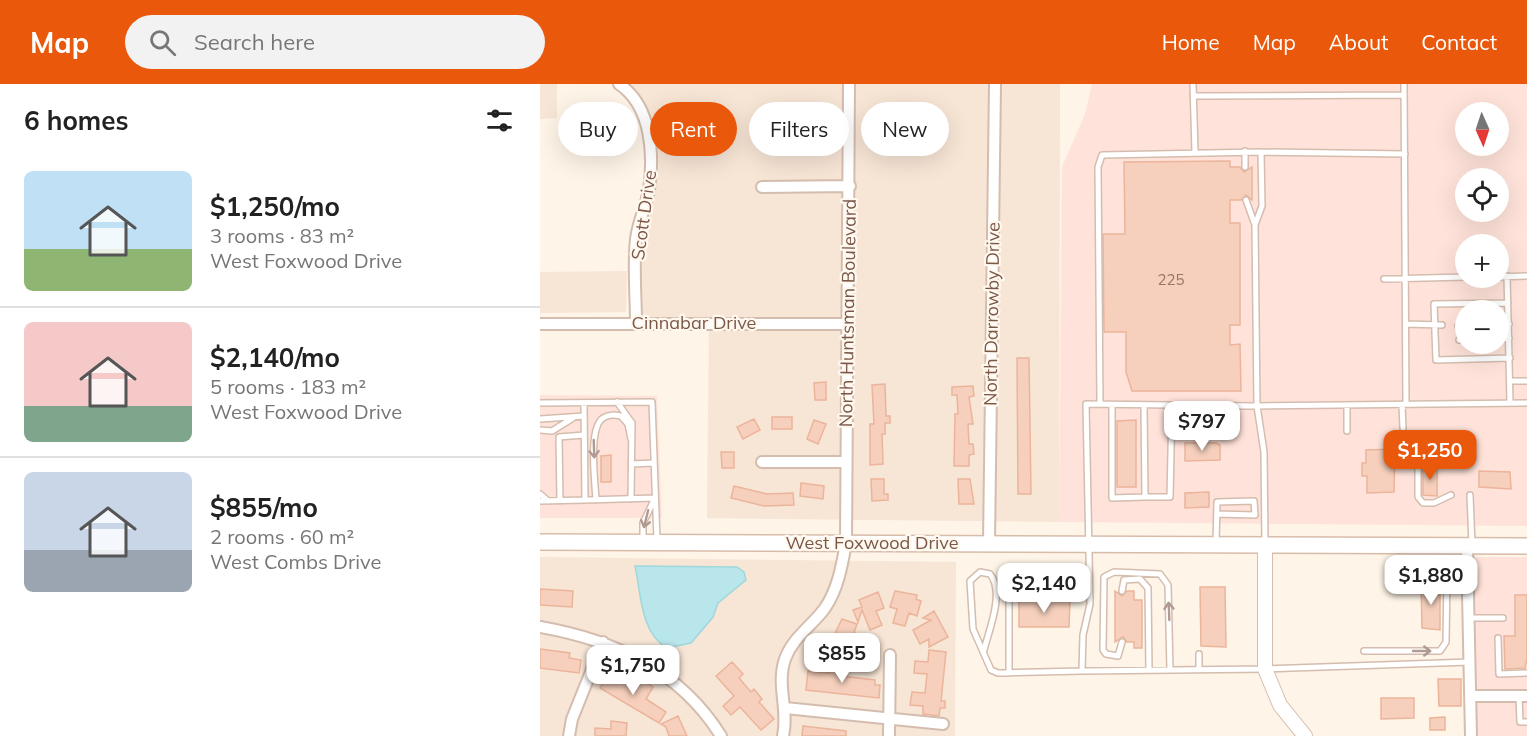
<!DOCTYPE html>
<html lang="en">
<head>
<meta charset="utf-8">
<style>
  :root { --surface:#fff; --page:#f2f2f2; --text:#222; --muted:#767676; --line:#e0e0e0; --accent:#ea580c }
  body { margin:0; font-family:Mulish,sans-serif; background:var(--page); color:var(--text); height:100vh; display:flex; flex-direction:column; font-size:22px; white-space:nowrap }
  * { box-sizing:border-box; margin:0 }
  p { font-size:20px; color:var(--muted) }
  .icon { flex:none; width:33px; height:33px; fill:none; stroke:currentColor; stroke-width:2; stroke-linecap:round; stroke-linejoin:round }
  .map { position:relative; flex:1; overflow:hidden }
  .side { display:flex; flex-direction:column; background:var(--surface); width:540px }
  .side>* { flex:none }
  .top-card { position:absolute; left:18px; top:18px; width:570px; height:54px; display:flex; gap:12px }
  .needle { width:39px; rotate:177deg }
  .fabs { position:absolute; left:915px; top:18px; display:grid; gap:12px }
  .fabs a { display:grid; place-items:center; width:54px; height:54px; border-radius:50%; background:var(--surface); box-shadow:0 6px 24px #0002; font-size:30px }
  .price { position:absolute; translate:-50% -51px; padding:0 14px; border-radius:12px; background:#fff; color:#222; font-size:20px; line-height:39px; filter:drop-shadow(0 2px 3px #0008) }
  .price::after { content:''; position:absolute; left:50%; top:36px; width:18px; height:14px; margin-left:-9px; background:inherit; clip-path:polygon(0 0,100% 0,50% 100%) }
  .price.active { background:var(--accent); color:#fff }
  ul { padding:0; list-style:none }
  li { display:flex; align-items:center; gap:18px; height:150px; padding:0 24px }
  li+li { border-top:2px solid var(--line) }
  li span { display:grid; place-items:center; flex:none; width:168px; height:120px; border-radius:9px; color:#555 }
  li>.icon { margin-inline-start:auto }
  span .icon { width:72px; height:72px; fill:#fffc; stroke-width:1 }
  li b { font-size:26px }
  h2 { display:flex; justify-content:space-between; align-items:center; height:72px; padding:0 24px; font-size:26px }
  .chip { padding:0 21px; border-radius:27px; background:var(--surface); box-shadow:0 6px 24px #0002; font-size:21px; line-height:54px }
  .chip.active { background:var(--accent); color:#fff }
  header { display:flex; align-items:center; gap:36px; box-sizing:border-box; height:84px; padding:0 30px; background:var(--accent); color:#fff }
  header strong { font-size:28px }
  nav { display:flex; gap:33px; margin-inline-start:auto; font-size:21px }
  .search { width:420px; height:54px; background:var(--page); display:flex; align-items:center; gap:15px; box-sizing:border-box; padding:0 21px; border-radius:33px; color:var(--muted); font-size:22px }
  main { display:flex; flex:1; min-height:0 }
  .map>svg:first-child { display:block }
</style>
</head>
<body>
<header>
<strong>Map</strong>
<div class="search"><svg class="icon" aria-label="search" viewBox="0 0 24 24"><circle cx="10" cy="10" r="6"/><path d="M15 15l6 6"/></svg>Search here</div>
<nav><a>Home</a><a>Map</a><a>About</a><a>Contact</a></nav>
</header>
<main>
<section class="side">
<h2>6 homes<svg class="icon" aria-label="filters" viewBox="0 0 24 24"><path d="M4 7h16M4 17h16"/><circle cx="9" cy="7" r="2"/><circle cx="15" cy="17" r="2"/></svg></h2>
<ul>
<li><span style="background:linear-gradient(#bfe0f5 65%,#8fb573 0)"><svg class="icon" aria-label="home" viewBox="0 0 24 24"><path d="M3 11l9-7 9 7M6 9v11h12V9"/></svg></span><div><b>$1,250/mo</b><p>3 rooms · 83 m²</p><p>West Foxwood Drive</p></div></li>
<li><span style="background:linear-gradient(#f6c9c9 70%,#7fa58c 0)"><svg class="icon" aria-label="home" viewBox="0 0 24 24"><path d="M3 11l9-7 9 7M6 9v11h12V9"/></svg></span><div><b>$2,140/mo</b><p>5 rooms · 183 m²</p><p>West Foxwood Drive</p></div></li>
<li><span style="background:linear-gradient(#c9d6e8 65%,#9aa5b1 0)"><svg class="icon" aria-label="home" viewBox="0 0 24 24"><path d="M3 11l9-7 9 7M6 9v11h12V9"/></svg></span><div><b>$855/mo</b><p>2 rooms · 60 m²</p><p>West Combs Drive</p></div></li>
</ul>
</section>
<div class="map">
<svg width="987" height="652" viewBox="0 0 987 652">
  <rect width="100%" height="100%" fill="#fef4e7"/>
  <path fill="#f7e5d5" d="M0,0H17V34L0,35Z
    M87,0H520L519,438L167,434L169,233L109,234L101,228L100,168L115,66L114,45L106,23Z
    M87,187L86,228L0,229V188Z
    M0,473L416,478L415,652H0Z"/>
  <path fill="#ffe3da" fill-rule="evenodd" d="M552,0H987V442L519,438L522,83L545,30ZM926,28H958V62H926ZM926,94H958V128H926ZM926,160H958V194H926ZM926,226H958V260H926Z
    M0,311L117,312L122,434H0Z
    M934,473H987V652H937Z"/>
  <path fill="#b9e6ea" stroke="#9ed8dd" stroke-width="1.5" d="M95,482L197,483L204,488L206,496L178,519L173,533L151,559L127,564C100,549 101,508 95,482Z"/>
  <path fill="#f6d0bc" stroke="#ebb49b" stroke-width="1.5" d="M690,77V83H700L704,88L712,83V116L706,111L701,116H690V139H700V241H690V261L700,260L701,307H592L586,288V248H564L563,150H585L584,78Z
    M477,274H489L491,410H478Z
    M286,298V316H275L274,299Z
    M345,300L346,332H350V339H345V350H342L343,380L330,381V340H334L332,301Z
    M433,302L434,312L429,313L433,340H428L429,360H433L434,370L429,371V382H414L415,330H418L417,311H412V303Z
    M232,333H252V345H232Z
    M214,335L220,346L203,355L197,343Z
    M274,336L286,340L278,360L267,355Z
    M596,336V403H577V337Z
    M645,359H676L680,361V376L645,377Z
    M855,365L854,408L827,409V392H822V379H826V366Z
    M181,368H194V384H182Z
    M71,371V398H61V372Z
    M883,383H897V412L883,411Z
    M939,387L970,388L971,405L939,403Z
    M331,395H344V410H348V416L332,417Z
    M418,395H430L434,420H419Z
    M261,399L284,402L283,415L260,412Z
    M194,402L227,410L253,409L254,421L224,422L191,414Z
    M669,408V423L645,424V409Z
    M881,499H900V546L882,544Z
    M660,503H685L686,563L661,562Z
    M0,505L33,507L32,523L0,521Z
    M355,507L377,511L376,515L381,517L377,532L369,529L365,542L353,539L357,525L350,523Z
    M575,507L582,512L587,507H594V516H602V564H594V558H587L583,553L575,558Z
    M338,508L344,524L336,527L342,541L330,546L322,526L318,538L313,526L322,523L319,516Z
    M975,511H987V574L985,584L965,585L964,552H975Z
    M530,516L529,543H479V517Z
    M394,527L408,553L389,563V555L380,560L373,546L391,536L383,534Z
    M302,535L317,540L314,549L326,553L322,566L310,562L307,568L289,562Z
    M0,565L30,569L29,574L41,576L39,589L0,584Z
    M389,566L406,568L401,617H405V624H400L399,632L383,630V622L370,621L372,608L385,609L387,590L374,589L375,577L388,578Z
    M192,578L203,590L199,594L211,608L214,605L222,615L219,618L234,635L221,646L200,623L191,631L183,622L194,612L176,592Z
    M291,584L301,585V592L335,596V601H340L339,614L266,606L268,587L290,589Z
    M70,588L96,604L101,595L113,603L106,615L126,628L119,639L60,604Z
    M898,595H921V622H899Z
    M841,614H874V634L841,635Z
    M138,632L147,652H129L126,643L121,640Z
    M905,633V646H890V634Z
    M71,637L87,639L86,652H55V644L71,645Z
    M263,642L306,647V652H262Z"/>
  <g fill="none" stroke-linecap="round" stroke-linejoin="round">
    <g stroke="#d4bdae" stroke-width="8">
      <path id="service" d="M653,0L655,68
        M864,0L866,320
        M653,12L864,11
        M865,70L721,68L722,122L715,141L717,322L987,319
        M705,83V67
        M706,116L715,141
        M967,192L970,319
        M958,193L987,192
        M844,195L926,193
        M968,219L894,220L896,276L970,274
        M866,240L902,241
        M958,240H969
        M918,242L926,241
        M958,255L969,254
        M919,256L926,255
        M970,297H987
        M77,318L92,339L91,415
        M0,319L112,318L117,456
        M44,319L45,416L115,414
        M560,320L558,83L562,71L721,68
        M572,321V414L605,413L604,321
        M807,321V347
        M862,321L863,344
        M0,335L44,332
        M695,345V322
        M0,346L12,347L33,334
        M910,361H885L878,366V413L883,419H894L911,411
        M91,380L114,379
        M0,410L8,417
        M930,411L932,461
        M605,413H630L632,321
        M56,416C55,397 48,344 63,334C69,330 75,331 81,332L88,340L91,355
        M0,417L45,416
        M20,417L19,353L44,351
        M103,458V439L114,416
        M676,459L677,418L714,417L715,431L677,430
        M725,459L724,368L717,322L546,320L550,520L543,551L542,587L725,585L930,578
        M582,507L584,496L600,495L608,504L609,586
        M929,534H963
        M958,554L959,590L987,589
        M582,558L578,572L566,570L563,566L564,493L574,488L620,490L628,501L630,586
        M444,566C449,546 465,508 450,490L440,488L430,497L433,545L451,586L458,589L542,587
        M824,567H900L906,558L907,492L865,495
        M659,570V585
        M469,589V505
        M979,612L980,638H987"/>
    </g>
    <g stroke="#d4bdae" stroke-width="14">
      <path id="minor" d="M79,0C112,22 114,71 109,106C106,123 98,138 96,155C93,182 96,212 96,239
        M222,103L310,102
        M0,240H309
        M222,378H306
        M449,459L455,0
        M927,462L931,652
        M0,543C74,556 140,586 181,652
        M931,612H987
        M245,624L403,640
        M29,652L32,635L63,558
        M243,652C249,626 236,601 245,575C253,553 272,542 285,524C298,505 302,481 306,459L309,0
        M349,652L350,571"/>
    </g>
    <g stroke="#d4bdae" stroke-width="16">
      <path id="tertiary" d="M725,461V585L740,621L765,652"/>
    </g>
    <g stroke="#d8bcaa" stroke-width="18">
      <path id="secondary" d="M0,458L987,462"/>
    </g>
    <use href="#service" stroke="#fff" stroke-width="5"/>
    <use href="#minor" stroke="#fff" stroke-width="10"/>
    <use href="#tertiary" stroke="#fff" stroke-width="14"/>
    <use href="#secondary" stroke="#fff" stroke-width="15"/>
  </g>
  <defs><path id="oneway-shaft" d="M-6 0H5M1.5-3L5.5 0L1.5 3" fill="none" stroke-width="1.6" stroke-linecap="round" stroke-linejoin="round" transform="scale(1.5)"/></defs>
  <g stroke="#b09a91">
    <use href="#oneway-shaft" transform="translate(54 365) rotate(88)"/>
    <use href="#oneway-shaft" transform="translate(106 435) rotate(104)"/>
    <use href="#oneway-shaft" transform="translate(629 527) rotate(-92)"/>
    <use href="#oneway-shaft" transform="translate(882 567)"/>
  </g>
  <g text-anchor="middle" stroke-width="4.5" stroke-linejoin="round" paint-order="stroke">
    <g font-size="15" fill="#9a7565">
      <text x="631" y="201">225</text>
    </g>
    <g font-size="18" fill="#7b5748" stroke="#fff8ef">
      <text transform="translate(104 131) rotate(-82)" y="6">Scott Drive</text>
      <text transform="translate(308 229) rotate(-89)" y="6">North Huntsman Boulevard</text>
      <text transform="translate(452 230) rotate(-89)" y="6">North Darrowby Drive</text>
      <text x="154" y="245">Cinnabar Drive</text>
      <text x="332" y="465">West Foxwood Drive</text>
    </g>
  </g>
</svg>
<div class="fabs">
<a><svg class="needle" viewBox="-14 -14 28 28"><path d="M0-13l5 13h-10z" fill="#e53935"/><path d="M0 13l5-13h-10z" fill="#767676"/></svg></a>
<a><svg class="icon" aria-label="locate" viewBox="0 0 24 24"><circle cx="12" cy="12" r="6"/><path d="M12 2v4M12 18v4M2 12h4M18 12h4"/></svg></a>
<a>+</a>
<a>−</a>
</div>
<b class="price" style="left:662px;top:368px">$797</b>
<b class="price active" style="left:890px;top:397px">$1,250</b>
<b class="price" style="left:891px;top:522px">$1,880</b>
<b class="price" style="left:504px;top:530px">$2,140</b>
<b class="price" style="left:302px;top:600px">$855</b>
<b class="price" style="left:93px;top:612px">$1,750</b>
<div class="top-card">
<a class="chip">Buy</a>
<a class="chip active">Rent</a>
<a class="chip">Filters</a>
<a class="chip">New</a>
</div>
</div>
</main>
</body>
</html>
